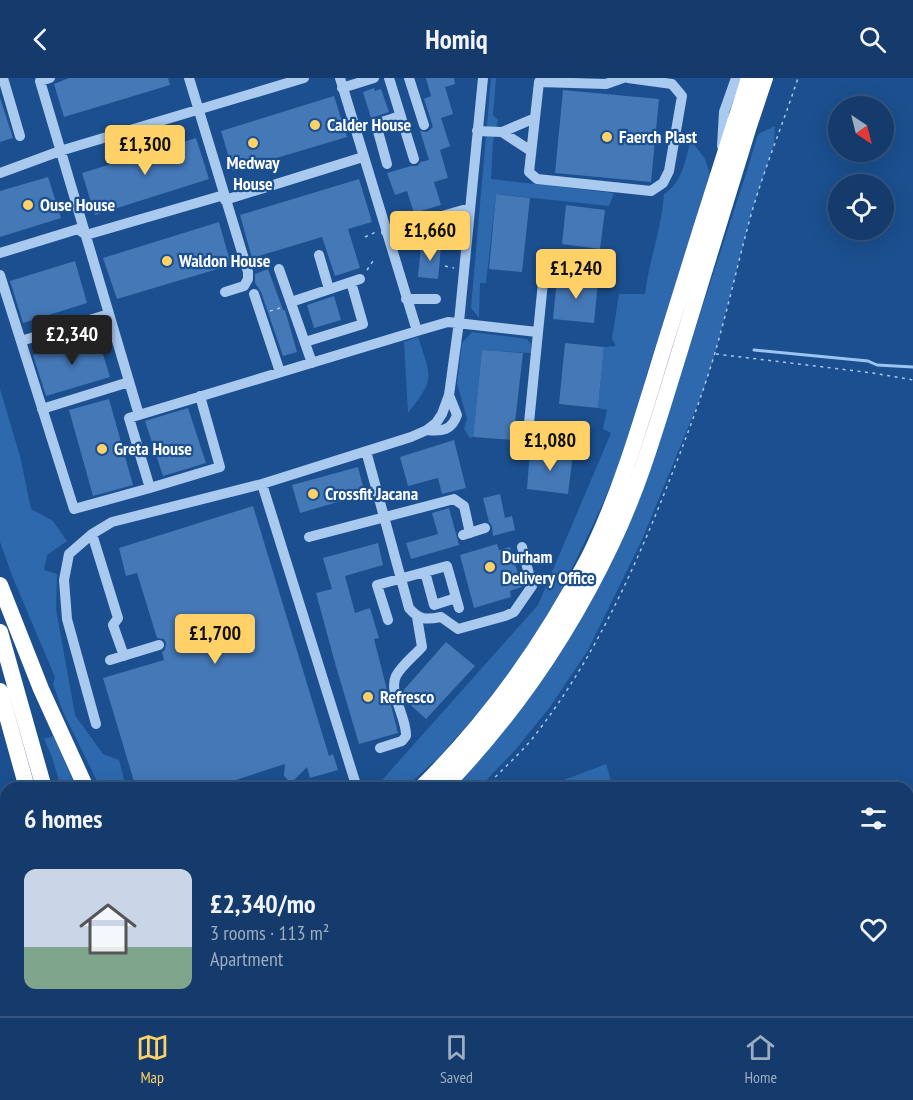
<!DOCTYPE html>
<html lang="en">
<head>
<meta charset="utf-8">
<style>
  :root { --surface:#143b6b; --page:#214673; --text:#f1f3f6; --muted:#9dadc1; --line:#33557e; --accent:#ffd166 }
  body { margin:0; font-family:"PT Sans Narrow",sans-serif; background:var(--page); color:var(--text); height:100vh; display:flex; flex-direction:column; font-size:22px; white-space:nowrap }
  * { box-sizing:border-box; margin:0 }
  p { font-size:20px; color:var(--muted) }
  .icon { flex:none; width:33px; height:33px; fill:none; stroke:currentColor; stroke-width:2; stroke-linecap:round; stroke-linejoin:round }
  .map { position:relative; flex:1; overflow:hidden }
  .sheet { position:absolute; left:0px; top:704px; width:914px; height:236px; display:flex; flex-direction:column; background:var(--surface); border-radius:18px 18px 0 0; box-shadow:0 6px 24px #0002,0 0 0 2px var(--line) }
  .sheet>* { flex:none }
  .needle { width:39px; rotate:145deg }
  .tools { position:absolute; left:828px; top:18px; display:grid; gap:12px }
  .tools a { display:grid; place-items:center; width:66px; height:66px; border-radius:50%; background:var(--surface); box-shadow:0 6px 24px #0002,0 0 0 2px var(--line); font-size:30px }
  .price { position:absolute; translate:-50% -51px; padding:0 14px; border-radius:6px; background:var(--accent); color:#111; font-size:20px; line-height:39px; filter:drop-shadow(0 2px 3px #0008) }
  .price::after { content:''; position:absolute; left:50%; top:36px; width:18px; height:14px; margin-left:-9px; background:inherit; clip-path:polygon(0 0,100% 0,50% 100%) }
  .price.current { background:#222; color:#fff }
  ul { padding:0; list-style:none }
  li { display:flex; align-items:center; gap:18px; height:150px; padding:0 24px }
  li+li { border-top:2px solid var(--line) }
  li span { display:grid; place-items:center; flex:none; width:168px; height:120px; border-radius:12px; color:#555 }
  li>.icon { margin-inline-start:auto }
  span .icon { width:72px; height:72px; fill:#fffc; stroke-width:1 }
  li b { font-size:26px }
  h2 { display:flex; justify-content:space-between; align-items:center; height:72px; padding:0 24px; font-size:26px }
  header { display:flex; justify-content:space-between; align-items:center; height:78px; padding:0 24px; background:var(--surface); font-size:27px; font-weight:700 }
  .menu { display:flex; justify-content:space-around; align-items:center; height:84px; border-top:2px solid var(--line); background:var(--surface); font-size:16px; color:var(--muted) }
  .menu a { display:grid; justify-items:center; gap:3px }
  .menu .current { color:var(--accent) }
  .map>svg:first-child { display:block }
</style>
</head>
<body>
<header><svg class="icon" aria-label="back" viewBox="0 0 24 24"><path d="M15 5l-7 7 7 7"/></svg>Homiq<svg class="icon" aria-label="search" viewBox="0 0 24 24"><circle cx="10" cy="10" r="6"/><path d="M15 15l6 6"/></svg></header>
<div class="map">
<svg width="913" height="938" viewBox="0 0 913 938">
  <rect width="100%" height="100%" fill="#1b4f8f"/>
  <path fill="#2e69ad" d="M491,0H496L493,37L498,42L493,63L491,101L614,115L609,128L496,116L486,205H480L479,240L471,230Z
    M775,48L774,66L751,136L715,276L703,313L641,464L588,572L550,629L516,671L480,709L455,710L653,379L746,96L758,56Z
    M691,62L705,81L710,96L647,295L630,360L600,432L551,534L511,592L478,635L439,679L406,709L375,710L538,527L611,355L603,351L607,332L598,330L604,269L616,268L612,261L619,216H645C649,182 662,150 664,116C683,104 685,82 691,62Z
    M472,254L527,261L531,266V275L482,272L473,359L470,360L464,351L467,341L457,305L462,265Z
    M418,259C431,299 436,300 408,335L404,264Z
    M0,311L20,378L31,431L53,443L67,463L47,477L44,492L57,496L56,531L75,637L103,676L119,682L126,709H100L63,634L53,606L55,599L13,500L0,464Z
    M53,658L76,709H61L52,679L44,661Z
    M606,686L613,709H545Z
    M6,905V933H69L73,938H0V909Z
    M146,933H218L216,938H148Z
    M408,933H680L682,938H409Z"/>
  <g fill="none" stroke-linecap="round" stroke-linejoin="round">
    <path stroke="#9cc4f0" stroke-width="3" d="M754,272L868,283L877,287L913,289"/>
  </g>
  <path fill="#4478b7" d="M69,0H168L170,7L64,39L54,6Z
    M426,0H454L455,6L445,9L453,36L441,40L450,68L440,72L448,100L434,104L441,127L414,135L407,113L395,117L387,95L411,88H417L421,84L429,82L420,53L427,54L433,49L424,21L431,18Z
    M374,10L375,13L381,11L389,34L371,40L363,14Z
    M563,12L659,21L651,104L555,95Z
    M334,18L347,59L233,93L221,53Z
    M0,20L13,60L0,64Z
    M196,60L209,101L95,137L82,95Z
    M48,99L61,140L0,159V113Z
    M359,101L372,144L348,151L360,190L335,198L322,159L252,180L240,137Z
    M496,116L530,120L522,194L489,191Z
    M566,127L605,132L600,171L562,166Z
    M219,144L231,187L117,221L103,180Z
    M421,168L441,170L438,201L418,199Z
    M75,183L87,225L23,245L10,203Z
    M268,191L283,232H285L297,274L283,278L261,214L255,205V196Z
    M584,199L591,200V203L598,204L594,245L553,241L557,200L583,203Z
    M334,218L341,242L314,250L307,227Z
    M97,257L110,299L46,318L33,277Z
    M565,265L604,269L598,330L559,326Z
    M482,272L523,275L513,362L473,359Z
    M109,321L133,407L93,418L69,332Z
    M188,330L206,385L163,398L145,343Z
    M454,362L466,410L442,416L438,400L408,408L400,379Z
    M530,372L573,376L568,416L527,411Z
    M358,389L365,416L300,435L292,407Z
    M500,416L505,440L512,438L515,452L493,458L492,448L489,444L483,420Z
    M253,428L329,678L333,676L338,692L310,700L307,689L294,702L289,703L284,698L285,686L211,710H136L103,600L164,582L162,574L165,572L166,565L164,561L157,560L137,495L126,498L119,470Z
    M449,430L459,467L411,481L406,465L438,456L432,435Z
    M378,465L383,487L345,498L355,535L370,530L379,560L374,561L398,655L359,666L335,585L316,515L332,511L323,480Z
    M497,466L499,472L510,469L522,509L510,513L511,519L474,530L460,477Z
    M446,564L475,588L426,641L405,622L402,614Z"/>
  <g fill="none" stroke-linecap="round" stroke-linejoin="round">
    <path stroke="#a9c9ee" stroke-width="1.5" stroke-dasharray="3 4.5" stroke-linecap="butt" d="M365,159L376,154
      M445,188L454,190
      M259,190L271,187
      M367,192L373,183
      M270,233L283,229
      M716,276L873,295L913,302
      M485,710C500,693 518,678 532,661C592,585 633,495 668,406C685,363 701,321 714,278C728,231 738,184 751,137C764,91 783,46 798,0"/>
    <path stroke="#a9c9ee" stroke-width="10" d="M3,0L20,58
      M50,0L40,3L139,337
      M189,0L248,194V201L244,208L225,214
      M389,0L414,81
      M409,0L424,47
      M623,0L606,6L539,4L529,94L537,101L651,113L663,105L669,93L682,18L672,6L628,0
      M342,10L374,0
      M477,53L502,54L531,73
      M502,54L535,40
      M722,68L724,34L736,0
      M387,86L376,46L400,38
      M0,95L60,73L304,0
      M225,122L363,79
      M386,154L470,130
      M0,175L78,151L86,157L224,117
      M319,177L329,211
      M279,191L312,285
      M0,197L74,431L150,410L129,340L417,253L340,0
      M254,216L280,294
      M406,221H436
      M291,224L360,201
      M417,253L448,244L537,254
      M21,263L109,236
      M305,264L363,246L351,204
      M42,331L129,304
      M427,352C442,354 452,352 457,337L449,317
      M527,365L545,184L606,192
      M366,373L409,530C419,542 426,542 441,539L458,551L505,538L514,534L532,508L522,469
      M262,406L357,710
      M150,410L220,389L200,318
      M92,456L118,540L113,547L124,578
      M463,457L485,450
      M309,459L454,421L464,428L470,455
      M425,494L434,527L456,520
      M388,542L377,507L447,488L459,530
      M110,582L159,567
      M96,646L67,541L64,502L69,476L92,456L112,444L262,406L411,359L427,352L436,345L442,336L449,317L459,244L483,0
      M380,670L402,663L406,658C407,640 388,614 396,598C401,588 415,577 422,569L417,539
      M353,933L359,938
      M390,933L391,938
      M306,938L309,933"/>
    <path stroke="#fff" stroke-width="16" d="M0,507L41,611L86,710
      M0,554L44,710
      M0,613L27,710
      M421,710C490,641 545,565 589,479C622,412 642,340 664,269C692,179 720,90 749,0
      M443,710C513,638 569,556 612,465C640,407 658,343 677,282C701,204 725,126 749,48L765,0
      M0,733L6,792
      M0,838L6,798
      M0,893L6,889
      M90,933L91,938
      M107,933L108,938
      M226,938L228,933"/>
  </g>
  <g fill="#ffd166" stroke="#1b4f8f" stroke-width="2">
    <circle cx="315" cy="47" r="6"/>
    <circle cx="607" cy="59" r="6"/>
    <circle cx="253" cy="65" r="6"/>
    <circle cx="28" cy="127" r="6"/>
    <circle cx="167" cy="183" r="6"/>
    <circle cx="102" cy="371" r="6"/>
    <circle cx="313" cy="416" r="6"/>
    <circle cx="490" cy="489" r="6"/>
    <circle cx="368" cy="619" r="6"/>
  </g>
  <g text-anchor="middle" stroke-width="4.5" stroke-linejoin="round" paint-order="stroke">
    <g font-size="18" font-weight="bold" fill="#fff" stroke="#1b4f8f" text-anchor="start">
      <text x="327" y="53">Calder House</text>
      <text x="619" y="65">Faerch Plast</text>
      <text x="253" y="91" text-anchor="middle">Medway<tspan x="253" dy="21">House</tspan></text>
      <text x="40" y="133">Ouse House</text>
      <text x="179" y="189">Waldon House</text>
      <text x="114" y="377">Greta House</text>
      <text x="325" y="422">Crossfit Jacana</text>
      <text x="502" y="485">Durham<tspan x="502" dy="21">Delivery Office</tspan></text>
      <text x="380" y="625">Refresco</text>
    </g>
  </g>
</svg>
<div class="tools">
<a><svg class="needle" viewBox="-14 -14 28 28"><path d="M0-13l5 13h-10z" fill="#e53935"/><path d="M0 13l5-13h-10z" fill="#9dadc1"/></svg></a>
<a><svg class="icon" aria-label="locate" viewBox="0 0 24 24"><circle cx="12" cy="12" r="6"/><path d="M12 2v4M12 18v4M2 12h4M18 12h4"/></svg></a>
</div>
<b class="price" style="left:145px;top:98px">£1,300</b>
<b class="price" style="left:430px;top:184px">£1,660</b>
<b class="price" style="left:576px;top:222px">£1,240</b>
<b class="price current" style="left:72px;top:288px">£2,340</b>
<b class="price" style="left:550px;top:394px">£1,080</b>
<b class="price" style="left:215px;top:587px">£1,700</b>
<section class="sheet">
<h2>6 homes<svg class="icon" aria-label="filters" viewBox="0 0 24 24"><path d="M4 7h16M4 17h16"/><circle cx="9" cy="7" r="2"/><circle cx="15" cy="17" r="2"/></svg></h2>
<ul>
<li><span style="background:linear-gradient(#c9d6e8 65%,#7fa58c 0)"><svg class="icon" aria-label="home" viewBox="0 0 24 24"><path d="M3 11l9-7 9 7M6 9v11h12V9"/></svg></span><div><b>£2,340/mo</b><p>3 rooms · 113 m²</p><p>Apartment</p></div><svg class="icon" aria-label="heart" viewBox="0 0 24 24"><path d="M12 20l-8-8c-3-5 5-10 8-4 3-6 11-1 8 4z"/></svg></li>
</ul>
</section>
</div>
<nav class="menu">
<a class="current"><svg class="icon" aria-label="map" viewBox="0 0 24 24"><path d="M3 6l6-2 6 2 6-2v14l-6 2-6-2-6 2zM9 4v14M15 6v14"/></svg>Map</a>
<a><svg class="icon" aria-label="saved" viewBox="0 0 24 24"><path d="M7 4h10v16l-5-4-5 4z"/></svg>Saved</a>
<a><svg class="icon" aria-label="home" viewBox="0 0 24 24"><path d="M3 11l9-7 9 7M6 9v11h12V9"/></svg>Home</a>
</nav>
</body>
</html>
